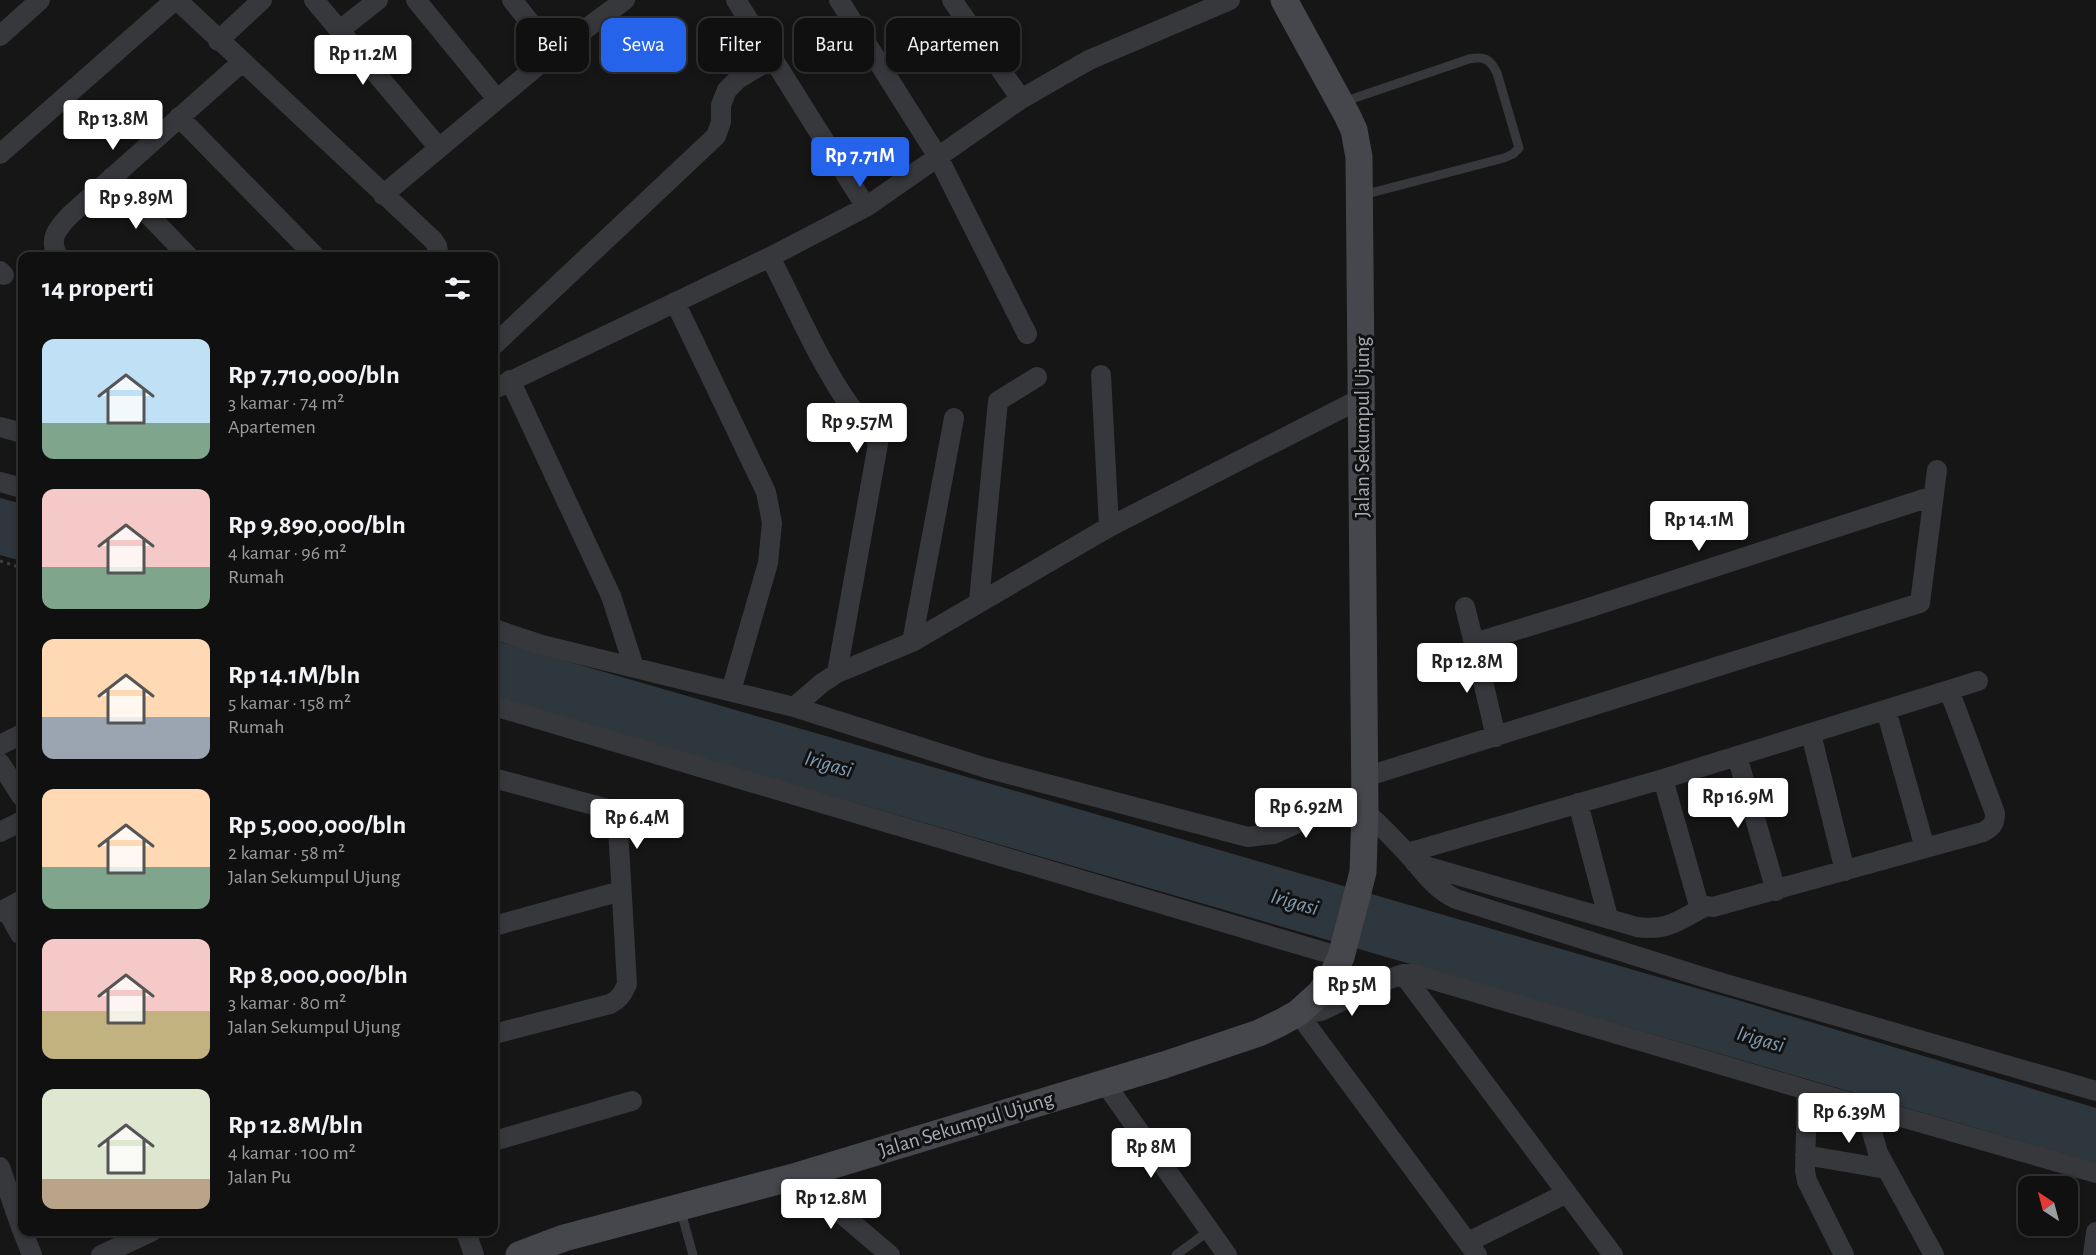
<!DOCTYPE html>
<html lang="id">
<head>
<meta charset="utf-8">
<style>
  :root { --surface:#101011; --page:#1e1e1f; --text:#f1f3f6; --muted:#9c9d9f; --line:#303031; --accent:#2563eb }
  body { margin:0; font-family:"Alegreya Sans",sans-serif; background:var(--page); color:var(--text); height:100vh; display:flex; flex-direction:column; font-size:22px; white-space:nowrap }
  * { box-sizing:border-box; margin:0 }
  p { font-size:20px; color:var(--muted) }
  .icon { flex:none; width:33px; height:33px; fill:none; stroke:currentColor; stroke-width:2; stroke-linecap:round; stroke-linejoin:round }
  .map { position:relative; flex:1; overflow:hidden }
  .side { position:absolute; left:18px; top:252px; width:480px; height:984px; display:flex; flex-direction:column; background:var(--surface); border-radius:12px; box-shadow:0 3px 9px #0003,0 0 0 2px var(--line) }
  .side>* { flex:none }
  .guide { position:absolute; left:516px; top:18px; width:570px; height:54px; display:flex; gap:12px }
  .needle { width:39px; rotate:324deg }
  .controls { position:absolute; left:2018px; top:1176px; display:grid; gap:12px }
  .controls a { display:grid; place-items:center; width:60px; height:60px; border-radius:12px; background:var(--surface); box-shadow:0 3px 9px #0003,0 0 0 2px var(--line); font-size:30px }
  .price { position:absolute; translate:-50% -51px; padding:0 14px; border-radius:6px; background:#fff; color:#222; font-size:20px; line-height:39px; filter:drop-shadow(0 2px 3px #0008) }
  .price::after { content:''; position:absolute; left:50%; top:36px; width:18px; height:14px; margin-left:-9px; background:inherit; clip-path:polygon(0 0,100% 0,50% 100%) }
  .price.current { background:var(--accent); color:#fff }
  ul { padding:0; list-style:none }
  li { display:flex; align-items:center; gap:18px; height:150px; padding:0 24px }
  li span { display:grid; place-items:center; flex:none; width:168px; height:120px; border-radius:12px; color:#555 }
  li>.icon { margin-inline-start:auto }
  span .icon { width:72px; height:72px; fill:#fffc; stroke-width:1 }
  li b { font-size:26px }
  h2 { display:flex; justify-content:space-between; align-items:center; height:72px; padding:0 24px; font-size:26px }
  .pill { padding:0 21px; border-radius:12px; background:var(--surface); box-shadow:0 3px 9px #0003,0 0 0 2px var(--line); font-size:21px; line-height:54px }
  .pill.current { background:var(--accent); color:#fff }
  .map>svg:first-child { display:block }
</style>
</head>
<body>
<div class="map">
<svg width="2096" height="1255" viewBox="0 0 2096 1255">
  <rect width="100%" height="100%" fill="#161617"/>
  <path fill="#2e373d" d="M0,498L22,504V561L0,555Z
    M494,640L1741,1001L2096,1108V1163L494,698Z"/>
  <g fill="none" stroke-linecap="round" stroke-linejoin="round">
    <path stroke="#3d3f43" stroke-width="3" stroke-dasharray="3 4.5" stroke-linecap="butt" d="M0,561L22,568"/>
    <path stroke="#37383c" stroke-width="9" d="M1343,102L1469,59C1485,56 1490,59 1497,73L1519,148L1513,154L1504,158L1363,195
      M680,1208L693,1255
      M1176,1255L1210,1230"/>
    <path stroke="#37383c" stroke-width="20" d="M177,0L433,240L437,246L439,256
      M314,0L439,148
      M416,0L497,99
      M512,0L554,52
      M736,0L866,207
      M839,0L938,157L1027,334
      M952,0L1021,99
      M340,30L378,0
      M0,36L40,0
      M218,41L262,0
      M179,117L314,255
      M0,154L175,0
      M112,177L188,256
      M383,195L554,52L625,0
      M58,256C48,240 57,229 69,216L242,62
      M770,257C795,305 817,358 848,403C858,418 872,426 878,444L837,673
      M0,271L4,275
      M675,302L766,492L772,523L768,563L731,691
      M494,345L716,136L721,122V105L727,90L738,79L773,58
      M1101,375L1109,527
      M510,380L611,596L634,667
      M494,389L770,257L866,207L1021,99L1089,60L1230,0
      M0,427L22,433
      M0,482L22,488
      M979,601L998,401L1037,377
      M1465,607L1474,643L1582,610L1933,496
      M494,629L542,645L794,707L986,768L1248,837L1274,834L1315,815L1341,809L1365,811C1379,824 1392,837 1405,851C1422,869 1433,888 1456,899L1709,979L2096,1091
      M912,642L954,418
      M1474,643L1496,737
      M494,706L1341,957
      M794,707L822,683L837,673L912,642L1109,527L1362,398
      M1886,710L1925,848
      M1811,734L1845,871
      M0,745L22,734
      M1737,756L1776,891
      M0,763L22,797
      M1365,777L1920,603L1937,470
      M497,779L645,819
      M1663,779L1698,902L1701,905L1713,907L1983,832C1992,827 1995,824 1995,813L1949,690
      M1578,803L1608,917
      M0,832L22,821
      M1407,853L1663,779L1978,681
      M1415,863L1637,927C1669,931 1679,920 1706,906
      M6,909L20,934
      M0,912L22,900
      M494,926L621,891
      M1403,974L1613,1255
      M1303,1008L1310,1012L1321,1011L1392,978L1403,974H1413L1807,1090L2096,1173
      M1298,1013L1477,1255
      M494,1034L610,1004C620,999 623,993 627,984L617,811
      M1104,1082L1227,1255
      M1807,1090L1805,1171L1807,1181L1844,1255
      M1877,1109L1872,1132L1878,1153L1934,1255
      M494,1141L632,1101
      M1805,1155L1886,1169
      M0,1167L22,1230
      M797,1176L890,1255
      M23,1232L32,1255
      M466,1232L474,1255
      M1468,1242L1567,1193
      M101,1255L151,1232
      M2093,1255L2096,1232"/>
    <path stroke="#45474c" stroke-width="27" d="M519,1255L564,1238L797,1176L1164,1065L1259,1033L1280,1023L1298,1013L1320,993L1332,976L1341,957L1363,872L1365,811L1359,157L1354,130L1347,115L1284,0"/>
  </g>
  <g text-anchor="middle" stroke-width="6" stroke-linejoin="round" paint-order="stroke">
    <g font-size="21" fill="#a8adb7" stroke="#111112">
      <text transform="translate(1362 427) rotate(-90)" y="7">Jalan Sekumpul Ujung</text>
      <text transform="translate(966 1124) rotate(-17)" y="7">Jalan Sekumpul Ujung</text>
    </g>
    <g font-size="22" font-style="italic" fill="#819cb0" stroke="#111112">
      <text transform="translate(829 763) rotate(16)" y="8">Irigasi</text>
      <text transform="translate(1295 901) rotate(16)" y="8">Irigasi</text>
      <text transform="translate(1761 1038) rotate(16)" y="8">Irigasi</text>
    </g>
  </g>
</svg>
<div class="controls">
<a><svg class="needle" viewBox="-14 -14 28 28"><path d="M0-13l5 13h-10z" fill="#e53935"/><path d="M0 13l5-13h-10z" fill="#9c9d9f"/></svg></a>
</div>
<b class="price" style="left:363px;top:86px">Rp 11.2M</b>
<b class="price" style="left:113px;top:151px">Rp 13.8M</b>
<b class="price current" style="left:860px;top:188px">Rp 7.71M</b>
<b class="price" style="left:136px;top:230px">Rp 9.89M</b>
<b class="price" style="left:857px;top:454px">Rp 9.57M</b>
<b class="price" style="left:1699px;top:552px">Rp 14.1M</b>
<b class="price" style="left:1467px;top:694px">Rp 12.8M</b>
<b class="price" style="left:1738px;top:829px">Rp 16.9M</b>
<b class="price" style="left:1306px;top:839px">Rp 6.92M</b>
<b class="price" style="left:637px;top:850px">Rp 6.4M</b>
<b class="price" style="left:1352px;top:1017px">Rp 5M</b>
<b class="price" style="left:1849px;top:1144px">Rp 6.39M</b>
<b class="price" style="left:1151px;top:1179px">Rp 8M</b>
<b class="price" style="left:831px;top:1230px">Rp 12.8M</b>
<div class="guide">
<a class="pill">Beli</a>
<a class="pill current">Sewa</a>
<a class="pill">Filter</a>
<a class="pill">Baru</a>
<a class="pill">Apartemen</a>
</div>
<section class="side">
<h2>14 properti<svg class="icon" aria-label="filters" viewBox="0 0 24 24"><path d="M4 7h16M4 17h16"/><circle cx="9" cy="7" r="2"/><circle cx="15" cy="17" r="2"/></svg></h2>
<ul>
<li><span style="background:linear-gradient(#bfe0f5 70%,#7fa58c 0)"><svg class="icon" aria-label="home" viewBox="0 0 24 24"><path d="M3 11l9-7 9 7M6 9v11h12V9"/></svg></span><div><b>Rp 7,710,000/bln</b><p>3 kamar · 74 m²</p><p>Apartemen</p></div></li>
<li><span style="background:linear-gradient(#f6c9c9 65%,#7fa58c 0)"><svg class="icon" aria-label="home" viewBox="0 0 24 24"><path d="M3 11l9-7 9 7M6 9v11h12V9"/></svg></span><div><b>Rp 9,890,000/bln</b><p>4 kamar · 96 m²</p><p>Rumah</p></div></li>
<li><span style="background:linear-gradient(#ffd9b3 65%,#9aa5b1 0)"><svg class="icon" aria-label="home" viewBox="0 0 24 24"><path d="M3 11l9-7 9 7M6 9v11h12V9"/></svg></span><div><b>Rp 14.1M/bln</b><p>5 kamar · 158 m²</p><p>Rumah</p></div></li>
<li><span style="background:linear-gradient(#ffd9b3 65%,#7fa58c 0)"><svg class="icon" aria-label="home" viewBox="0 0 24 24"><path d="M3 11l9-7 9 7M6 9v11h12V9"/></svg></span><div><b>Rp 5,000,000/bln</b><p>2 kamar · 58 m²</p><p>Jalan Sekumpul Ujung</p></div></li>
<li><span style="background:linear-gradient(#f6c9c9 60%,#c2b280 0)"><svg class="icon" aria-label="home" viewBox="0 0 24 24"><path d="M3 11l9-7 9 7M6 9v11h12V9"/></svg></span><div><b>Rp 8,000,000/bln</b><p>3 kamar · 80 m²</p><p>Jalan Sekumpul Ujung</p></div></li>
<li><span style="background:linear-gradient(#dfe7d0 75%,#b9a48a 0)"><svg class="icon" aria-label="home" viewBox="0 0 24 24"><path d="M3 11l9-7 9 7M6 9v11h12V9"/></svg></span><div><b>Rp 12.8M/bln</b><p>4 kamar · 100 m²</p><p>Jalan Pu</p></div></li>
</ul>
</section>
</div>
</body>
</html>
